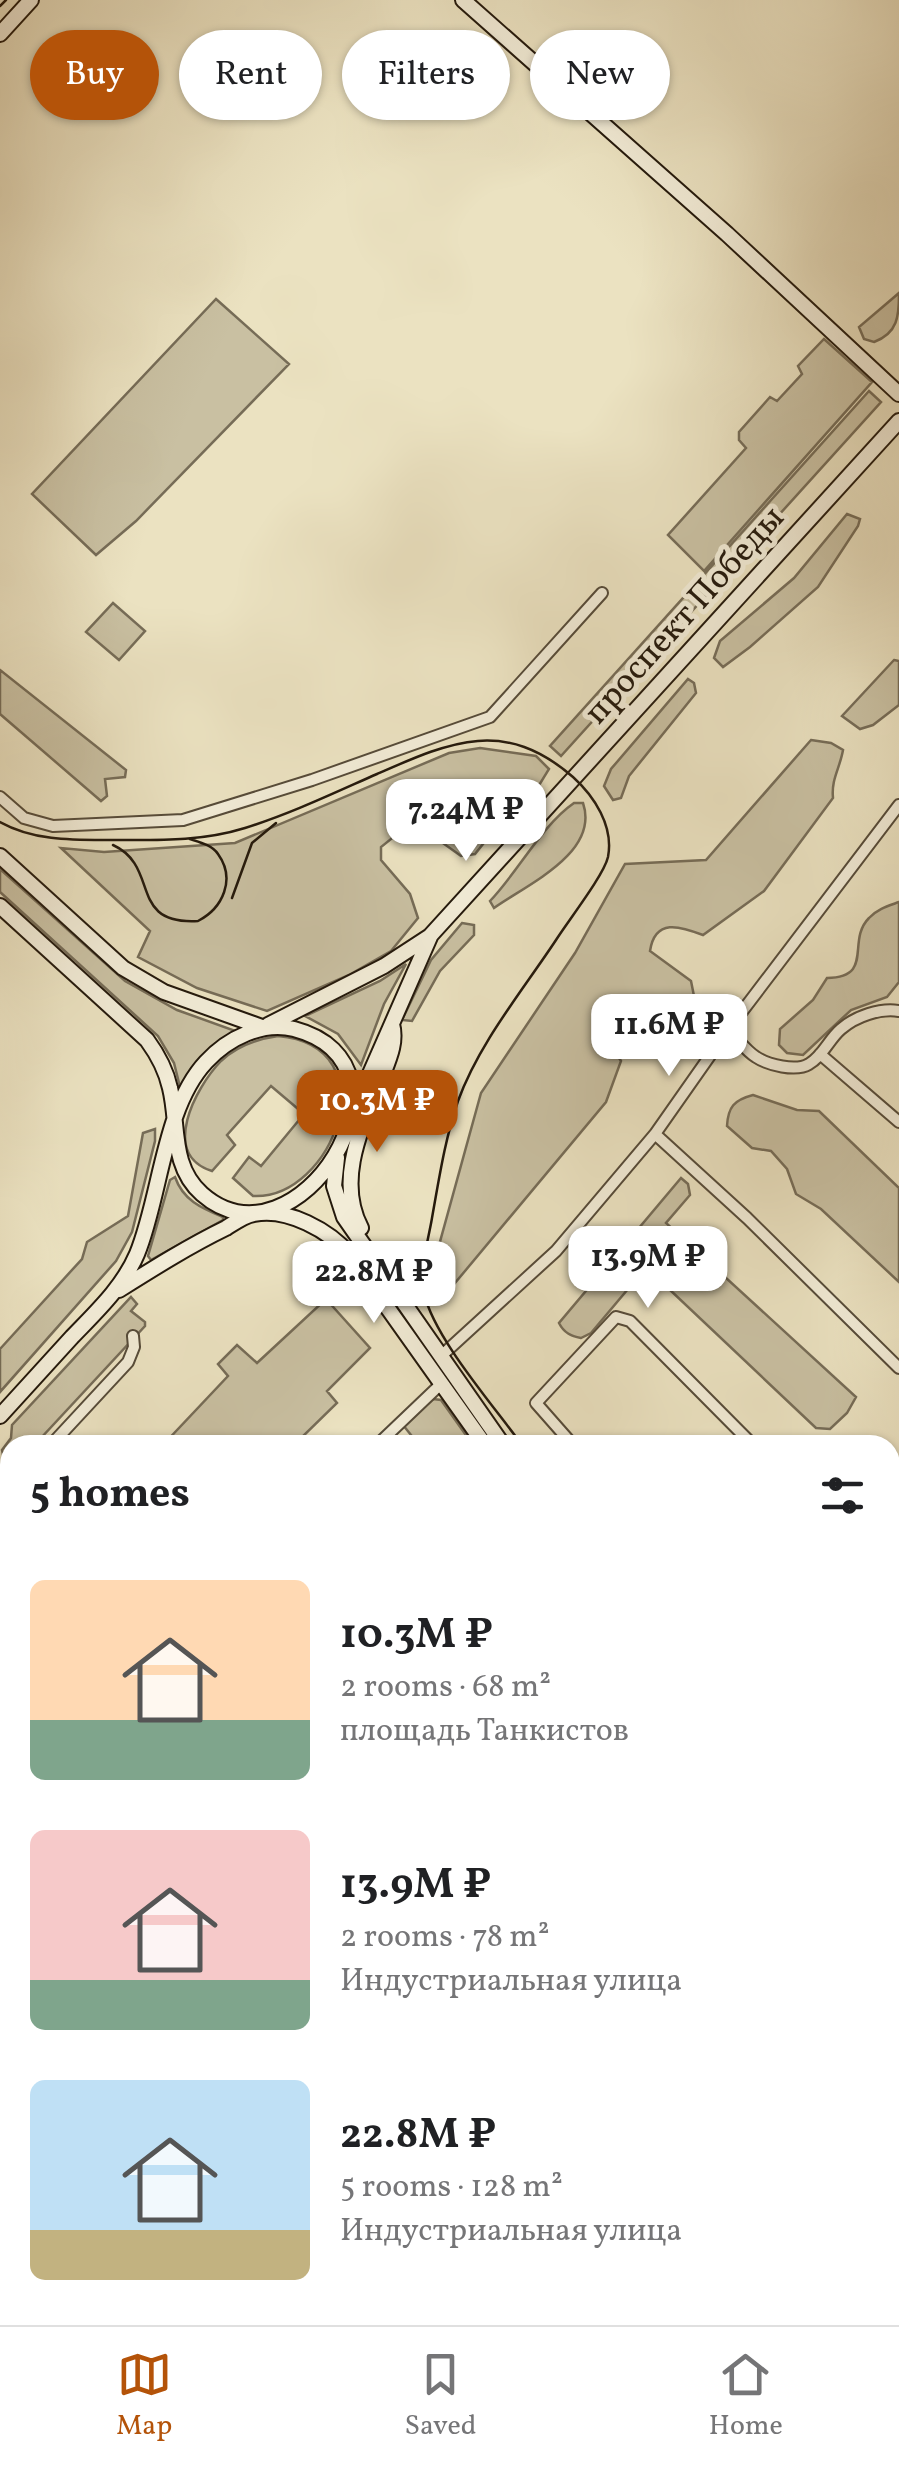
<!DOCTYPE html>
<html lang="en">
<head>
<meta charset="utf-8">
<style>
  :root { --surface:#fff; --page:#f6f6f6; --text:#202124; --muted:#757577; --line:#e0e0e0; --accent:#b45309 }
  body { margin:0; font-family:Vollkorn,serif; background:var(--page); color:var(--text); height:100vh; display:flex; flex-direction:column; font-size:38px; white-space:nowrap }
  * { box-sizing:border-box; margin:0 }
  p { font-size:32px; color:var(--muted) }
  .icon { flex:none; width:55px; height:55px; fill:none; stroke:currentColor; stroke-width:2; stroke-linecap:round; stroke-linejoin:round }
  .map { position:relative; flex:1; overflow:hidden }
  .panel { position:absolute; left:0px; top:1435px; width:900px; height:890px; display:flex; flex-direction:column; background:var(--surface); border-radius:30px 30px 0 0; box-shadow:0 2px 8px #0004 }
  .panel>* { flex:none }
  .banner { position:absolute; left:30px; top:30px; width:840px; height:90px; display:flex; gap:20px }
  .price { position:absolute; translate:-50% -85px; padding:0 22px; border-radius:20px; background:#fff; color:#222; font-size:32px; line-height:65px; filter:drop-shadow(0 2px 5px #0008) }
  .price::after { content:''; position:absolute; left:50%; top:60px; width:30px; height:22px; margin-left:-15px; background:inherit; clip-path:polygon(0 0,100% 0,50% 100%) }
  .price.selected { background:var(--accent); color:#fff }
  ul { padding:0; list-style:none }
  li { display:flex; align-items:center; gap:30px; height:250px; padding:0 30px }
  li span { display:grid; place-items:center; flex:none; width:280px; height:200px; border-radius:15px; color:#555 }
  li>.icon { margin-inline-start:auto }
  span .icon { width:120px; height:120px; fill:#fffc; stroke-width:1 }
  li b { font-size:42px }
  h2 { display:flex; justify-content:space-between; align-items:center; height:120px; padding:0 30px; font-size:42px }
  .pill { padding:0 35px; border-radius:45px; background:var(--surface); box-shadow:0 2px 8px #0004; font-size:35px; line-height:90px }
  .pill.selected { background:var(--accent); color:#fff }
  .menu { display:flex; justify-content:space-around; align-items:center; height:140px; border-top:2px solid var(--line); background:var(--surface); font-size:28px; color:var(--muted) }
  .menu a { display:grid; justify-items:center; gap:5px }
  .menu .selected { color:var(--accent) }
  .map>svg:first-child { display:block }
</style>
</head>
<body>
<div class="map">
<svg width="899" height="2325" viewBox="0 0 899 2325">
  <rect width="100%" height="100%" fill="#ebe2c1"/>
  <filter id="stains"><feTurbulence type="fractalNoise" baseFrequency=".002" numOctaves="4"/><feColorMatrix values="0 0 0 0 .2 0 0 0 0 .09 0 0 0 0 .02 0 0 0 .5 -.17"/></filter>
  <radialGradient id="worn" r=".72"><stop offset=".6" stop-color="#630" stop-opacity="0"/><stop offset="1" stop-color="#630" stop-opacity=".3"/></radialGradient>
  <path fill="#c9c0a2" stroke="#766c57" stroke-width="2.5" d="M899,293C899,316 898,333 874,342L864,339L859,327Z
    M216,299L289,364L136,521L96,555L32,494Z
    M824,339L872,382L704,571L668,535L746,448L739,440V432L770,397L777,401L802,374L798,366Z
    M869,391L881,402L561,756L550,746Z
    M847,514L860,519L858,526L818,587L750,647L723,667L714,658L720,641L794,578Z
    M113,603L145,631L119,660L86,632Z
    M894,660L899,661V705L873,725L860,729L842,716Z
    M0,670L126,770L125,777L105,779L107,796L101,801L0,714Z
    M688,679L694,683L696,693L629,776L621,798L613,800L604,786L611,769Z
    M811,740L831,743L843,750C840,768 831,779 833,798L764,891L703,935C680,926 655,918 650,951L691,981L694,996L657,1040L626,1027L612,1028L609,1043L621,1061L606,1102L455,1283L438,1268V1249L481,1093L575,953L625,864L706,860Z
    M480,748L536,756L549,769L538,787L507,814L475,854L461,856L426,831L407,826L381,847V860L410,894L418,918L391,951L349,975L267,1011L197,988L138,957L150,931L61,848L104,852L235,843L449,753Z
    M574,803H583C600,853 526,885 494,908L490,901C518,872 542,825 574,803Z
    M0,869L125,981L177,1010L241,1033L182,1095L174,1063L158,1036L0,892Z
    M899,902V982L887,997L851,1010L803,1055L787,1053L779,1045L780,1029L813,1000L827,978C875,977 846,941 869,918C877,909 888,906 899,902Z
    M462,923L474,925V935L440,971L412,1021L402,1020L431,960Z
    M406,964L384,1004L361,1065L338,1034L305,1016L380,981Z
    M278,1036C391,1046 333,1200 253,1196L233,1178L249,1157L261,1166L304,1114L271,1086L227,1135L235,1145L212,1171C160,1155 195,1088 221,1061C237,1046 257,1039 278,1036Z
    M753,1095L797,1110L819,1111L899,1188V1282L821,1209L796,1194L787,1169L771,1151L752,1148L727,1126C728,1107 734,1100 753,1095Z
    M155,1129V1141L132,1232L116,1261L0,1392V1349L82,1259L87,1242L128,1216L143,1133Z
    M175,1177C183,1200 201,1208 223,1217V1220L151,1260L148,1256L170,1180Z
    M681,1178L688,1184L690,1195L666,1223L856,1397L847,1413L830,1429L816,1428L650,1271L644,1270L591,1333L581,1338C571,1336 564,1333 559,1323Z
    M131,1297L137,1304L131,1311L145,1322V1326L40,1439L27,1445H10V1462L4,1459L2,1450L11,1438L12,1425Z
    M326,1299L370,1348L327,1391L337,1403L294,1445H163L228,1376L218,1364L237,1345L257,1363Z
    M433,1399L441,1400L473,1445H419L403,1425Z
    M10,1627V1767L0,1779V1637Z
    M10,2108V2286L0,2273V2113Z
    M33,2315H219L233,2325H43Z
    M744,2315H886L899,2322V2325H753Z"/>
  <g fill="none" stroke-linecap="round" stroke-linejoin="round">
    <g stroke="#564b39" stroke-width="14">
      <path id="street" d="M0,797L24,818L53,826L183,820L312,780L490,717L602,593
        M728,1030C737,1038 746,1051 756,1057C768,1065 796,1072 809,1064C823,1056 829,1039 841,1029C856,1016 880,1008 899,1011
        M820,1054L899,1122
        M655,1134L747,1218L899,1368
        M440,1357L556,1251L655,1134L728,1030L899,805
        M51,1445L128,1362L134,1347L133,1336
        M377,1445L442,1383
        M573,1445L536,1403L616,1317L630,1321L753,1445
        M0,1499L10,1489
        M890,1657L899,1659
        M0,1877L10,1863
        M890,1952L899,1965
        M0,2039L10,2046
        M890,2244L899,2254
        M349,2315L357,2325"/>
    </g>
    <g stroke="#24190c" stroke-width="18">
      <path id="secondary" d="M463,0L727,234L899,394
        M0,34L31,0
        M0,856L123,968L164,992L262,1027
        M0,906L147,1040C158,1055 166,1070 170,1088C179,1124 170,1166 202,1194C296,1277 431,1065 294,1029C263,1021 228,1038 206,1062C163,1108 161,1196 137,1254C123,1287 96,1312 72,1337C48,1363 24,1390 0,1416
        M268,1025L384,966L430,936L899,421
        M354,1110L430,937
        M337,1158L334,1186L344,1217L503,1445
        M361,1228C335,1178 363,1125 382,1077C389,1059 397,1042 392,1024
        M119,1290C154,1268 189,1246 226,1228C234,1223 245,1215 254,1214C287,1207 330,1231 350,1255L485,1445
        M890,1989L899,2002
        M890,2016L899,2029"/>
    </g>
    <use href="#street" stroke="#f2ecd7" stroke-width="10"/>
    <use href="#secondary" stroke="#f2ecd7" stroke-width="14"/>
    <path stroke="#24190c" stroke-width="2.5" d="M0,6L6,0
      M0,822C34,841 73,840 110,840C156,840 200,842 245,828C290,814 334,793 377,774C450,742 504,717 573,777C594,796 614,826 608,857C604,875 568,921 556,940C523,990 479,1043 458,1101C445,1139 439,1179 432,1218C428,1242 419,1269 424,1293C434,1338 494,1406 522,1445
      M113,845C161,867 127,925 198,921C223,908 236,879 218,854C212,845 199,842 190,839
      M232,898L252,843L276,823
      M890,1974L899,1987"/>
  </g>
  <g text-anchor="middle" stroke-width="10" stroke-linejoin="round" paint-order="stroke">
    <g font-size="35" fill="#24190c" stroke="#f2ecd7">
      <text transform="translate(683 614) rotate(-48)" y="12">проспект Победы</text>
    </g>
  </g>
  <rect width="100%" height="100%" filter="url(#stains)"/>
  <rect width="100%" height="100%" fill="url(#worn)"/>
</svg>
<b class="price" style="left:466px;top:864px">7.24M ₽</b>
<b class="price" style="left:669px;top:1079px">11.6M ₽</b>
<b class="price selected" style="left:377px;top:1155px">10.3M ₽</b>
<b class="price" style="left:648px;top:1311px">13.9M ₽</b>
<b class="price" style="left:374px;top:1326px">22.8M ₽</b>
<div class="banner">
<a class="pill selected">Buy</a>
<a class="pill">Rent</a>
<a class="pill">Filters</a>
<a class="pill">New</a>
</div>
<section class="panel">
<h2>5 homes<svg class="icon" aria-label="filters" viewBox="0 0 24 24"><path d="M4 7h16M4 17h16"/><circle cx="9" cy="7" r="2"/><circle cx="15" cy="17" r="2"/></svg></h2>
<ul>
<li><span style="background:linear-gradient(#ffd9b3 70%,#7fa58c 0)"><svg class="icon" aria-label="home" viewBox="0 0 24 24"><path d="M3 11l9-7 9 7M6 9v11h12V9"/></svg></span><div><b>10.3M ₽</b><p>2 rooms · 68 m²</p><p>площадь Танкистов</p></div></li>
<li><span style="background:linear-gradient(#f6c9c9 75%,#7fa58c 0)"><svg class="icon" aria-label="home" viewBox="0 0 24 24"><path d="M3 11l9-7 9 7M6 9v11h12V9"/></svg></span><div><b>13.9M ₽</b><p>2 rooms · 78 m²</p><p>Индустриальная улица</p></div></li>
<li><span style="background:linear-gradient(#bfe0f5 75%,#c2b280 0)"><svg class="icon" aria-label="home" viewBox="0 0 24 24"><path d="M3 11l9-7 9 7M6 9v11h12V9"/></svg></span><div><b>22.8M ₽</b><p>5 rooms · 128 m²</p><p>Индустриальная улица</p></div></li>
</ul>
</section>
</div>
<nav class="menu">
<a class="selected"><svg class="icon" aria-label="map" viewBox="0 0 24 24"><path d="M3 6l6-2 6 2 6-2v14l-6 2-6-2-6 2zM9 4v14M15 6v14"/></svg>Map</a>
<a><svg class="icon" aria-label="saved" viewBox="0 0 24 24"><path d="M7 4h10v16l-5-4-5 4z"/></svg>Saved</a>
<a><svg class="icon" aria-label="home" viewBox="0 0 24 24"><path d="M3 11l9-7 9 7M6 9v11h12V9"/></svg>Home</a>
</nav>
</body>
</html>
